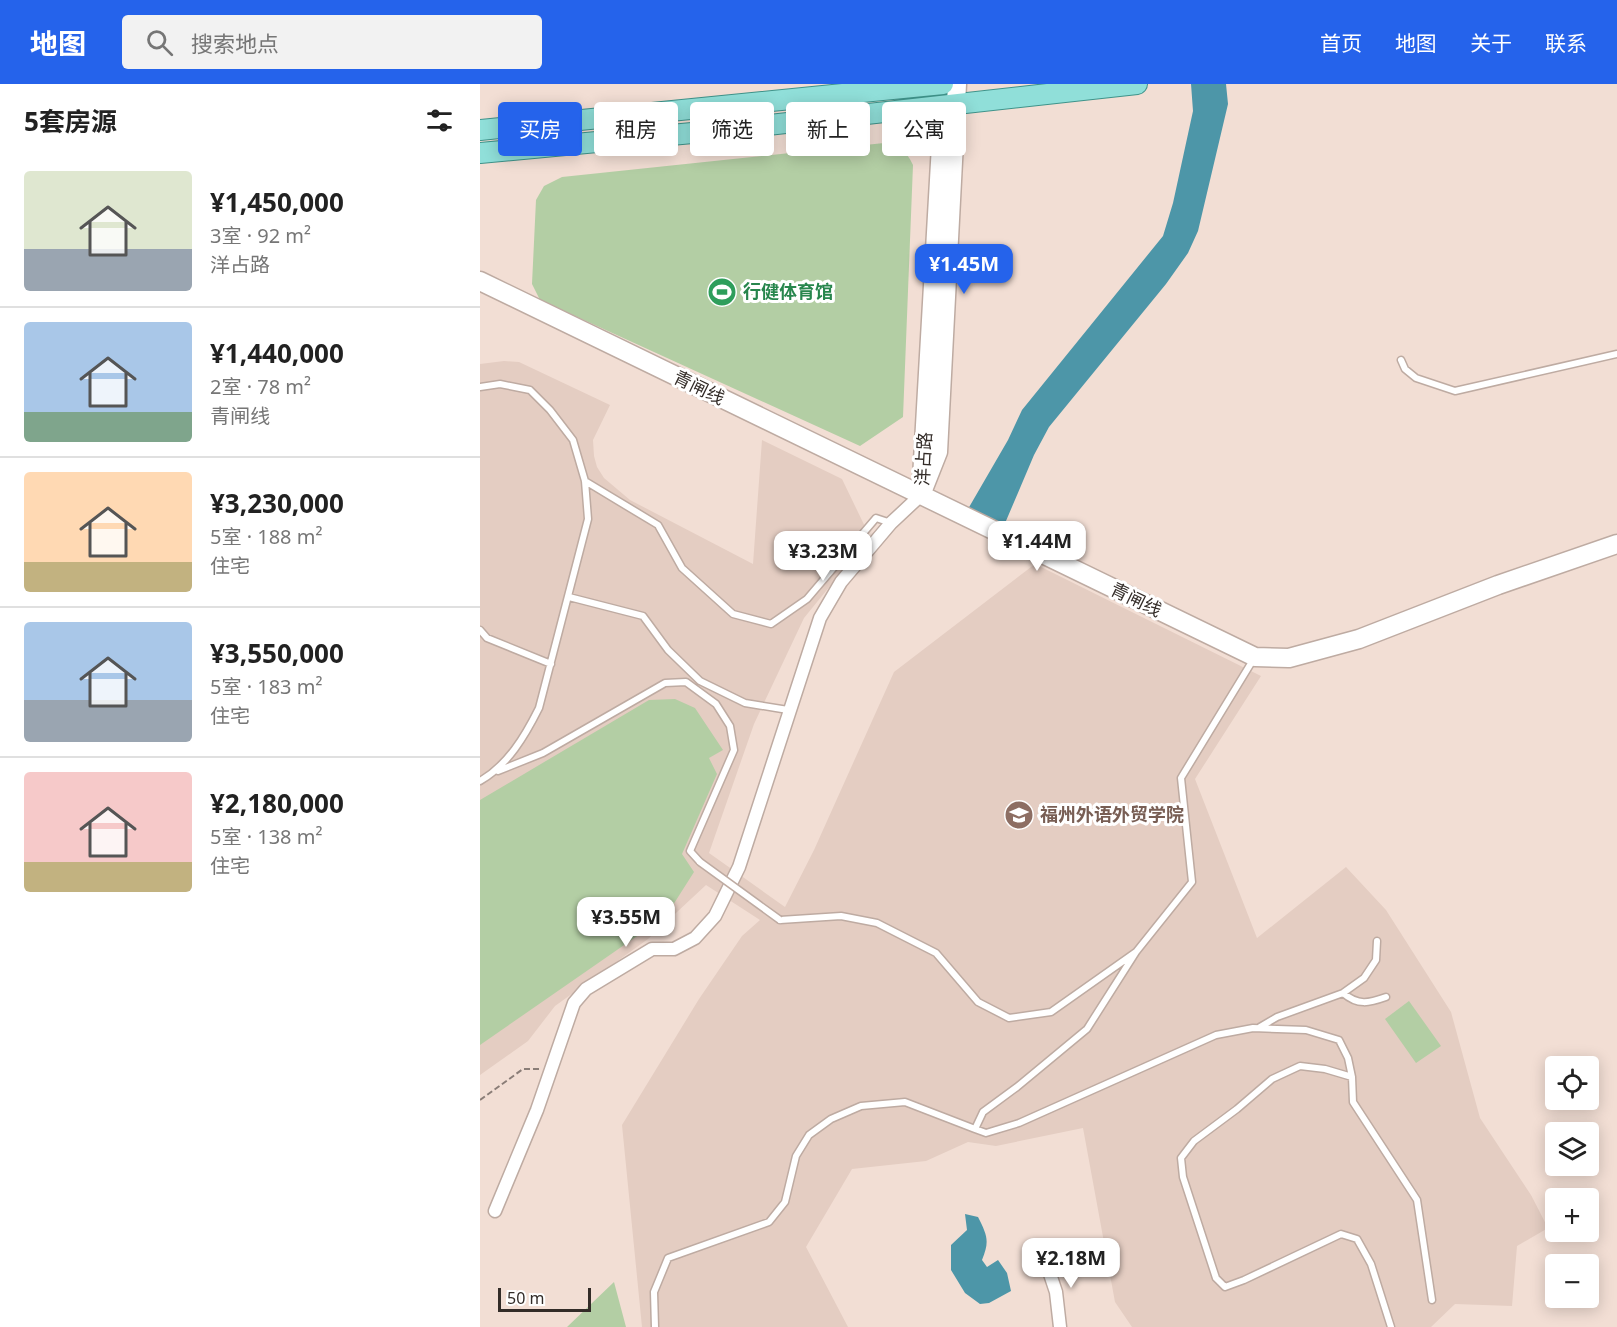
<!DOCTYPE html>
<html lang="zh">
<head>
<meta charset="utf-8">
<style>
  :root { --surface:#fff; --page:#f2f2f2; --text:#222; --muted:#767676; --line:#e0e0e0; --accent:#2563eb }
  body { margin:0; font-family:"Noto Sans","Noto Sans SC",sans-serif; background:var(--page); color:var(--text); height:100vh; display:flex; flex-direction:column; font-size:22px; white-space:nowrap }
  * { box-sizing:border-box; margin:0 }
  p { font-size:20px; color:var(--muted) }
  .icon { flex:none; width:33px; height:33px; fill:none; stroke:currentColor; stroke-width:2; stroke-linecap:round; stroke-linejoin:round }
  .map { position:relative; flex:1; overflow:hidden }
  .side { display:flex; flex-direction:column; background:var(--surface); width:480px }
  .side>* { flex:none }
  .top-card { position:absolute; left:18px; top:18px; width:570px; height:54px; display:flex; gap:12px }
  .tools { position:absolute; left:1065px; top:972px; display:grid; gap:12px }
  .tools a { display:grid; place-items:center; width:54px; height:54px; border-radius:6px; background:var(--surface); box-shadow:0 3px 15px #0003; font-size:30px }
  .scale { position:absolute; left:18px; bottom:15px; width:93px; box-sizing:border-box; padding-left:6px; border:3px solid #332c28; border-top:0; font-size:16px; line-height:21px; white-space:nowrap; color:#332c28; -webkit-text-stroke:4px #fff; paint-order:stroke }
  .price { position:absolute; translate:-50% -51px; padding:0 14px; border-radius:12px; background:#fff; color:#222; font-size:20px; line-height:39px; filter:drop-shadow(0 2px 3px #0008) }
  .price::after { content:''; position:absolute; left:50%; top:36px; width:18px; height:14px; margin-left:-9px; background:inherit; clip-path:polygon(0 0,100% 0,50% 100%) }
  .price.on { background:var(--accent); color:#fff }
  ul { padding:0; list-style:none }
  li { display:flex; align-items:center; gap:18px; height:150px; padding:0 24px }
  li+li { border-top:2px solid var(--line) }
  li span { display:grid; place-items:center; flex:none; width:168px; height:120px; border-radius:6px; color:#555 }
  li>.icon { margin-inline-start:auto }
  span .icon { width:72px; height:72px; fill:#fffc; stroke-width:1 }
  li b { font-size:26px }
  h2 { display:flex; justify-content:space-between; align-items:center; height:72px; padding:0 24px; font-size:26px }
  .tag { padding:0 21px; border-radius:6px; background:var(--surface); box-shadow:0 3px 15px #0003; font-size:21px; line-height:54px }
  .tag.on { background:var(--accent); color:#fff }
  header { display:flex; align-items:center; gap:36px; box-sizing:border-box; height:84px; padding:0 30px; background:var(--accent); color:#fff }
  header strong { font-size:28px }
  nav { display:flex; gap:33px; margin-inline-start:auto; font-size:21px }
  .search { width:420px; height:54px; background:var(--page); display:flex; align-items:center; gap:15px; box-sizing:border-box; padding:0 21px; border-radius:6px; color:var(--muted); font-size:22px }
  main { display:flex; flex:1; min-height:0 }
  .map>svg:first-child { display:block }
</style>
</head>
<body>
<header>
<strong>地图</strong>
<div class="search"><svg class="icon" aria-label="search" viewBox="0 0 24 24"><circle cx="10" cy="10" r="6"/><path d="M15 15l6 6"/></svg>搜索地点</div>
<nav><a>首页</a><a>地图</a><a>关于</a><a>联系</a></nav>
</header>
<main>
<section class="side">
<h2>5套房源<svg class="icon" aria-label="filters" viewBox="0 0 24 24"><path d="M4 7h16M4 17h16"/><circle cx="9" cy="7" r="2"/><circle cx="15" cy="17" r="2"/></svg></h2>
<ul>
<li><span style="background:linear-gradient(#dfe7d0 65%,#9aa5b1 0)"><svg class="icon" aria-label="home" viewBox="0 0 24 24"><path d="M3 11l9-7 9 7M6 9v11h12V9"/></svg></span><div><b>¥1,450,000</b><p>3室 · 92 m²</p><p>洋占路</p></div></li>
<li><span style="background:linear-gradient(#a9c7e8 75%,#7fa58c 0)"><svg class="icon" aria-label="home" viewBox="0 0 24 24"><path d="M3 11l9-7 9 7M6 9v11h12V9"/></svg></span><div><b>¥1,440,000</b><p>2室 · 78 m²</p><p>青闸线</p></div></li>
<li><span style="background:linear-gradient(#ffd9b3 75%,#c2b280 0)"><svg class="icon" aria-label="home" viewBox="0 0 24 24"><path d="M3 11l9-7 9 7M6 9v11h12V9"/></svg></span><div><b>¥3,230,000</b><p>5室 · 188 m²</p><p>住宅</p></div></li>
<li><span style="background:linear-gradient(#a9c7e8 65%,#9aa5b1 0)"><svg class="icon" aria-label="home" viewBox="0 0 24 24"><path d="M3 11l9-7 9 7M6 9v11h12V9"/></svg></span><div><b>¥3,550,000</b><p>5室 · 183 m²</p><p>住宅</p></div></li>
<li><span style="background:linear-gradient(#f6c9c9 75%,#c2b280 0)"><svg class="icon" aria-label="home" viewBox="0 0 24 24"><path d="M3 11l9-7 9 7M6 9v11h12V9"/></svg></span><div><b>¥2,180,000</b><p>5室 · 138 m²</p><p>住宅</p></div></li>
</ul>
</section>
<div class="map">
<svg width="1137" height="1243" viewBox="0 0 1137 1243">
  <rect width="100%" height="100%" fill="#f2ded4"/>
  <path fill="#e4cdc2" d="M24,277L39,278L130,321L113,356L114,372L117,383L124,394L150,416L273,480L282,356L362,395L390,453L324,534L274,640L229,769L305,823L334,766L414,588L555,480L781,592L715,695L777,854L866,783L906,826L971,928L1000,1034L1051,1111L1068,1144L1037,1162L1032,1222L975,1220L951,1243H652L635,1218L603,1044L516,1062L488,1058L446,1077L372,1085L326,1163L368,1243H162L142,1041L219,915L262,852L280,836L226,801L168,855L75,922L48,957L0,991V280Z"/>
  <path fill="#b3cea4" d="M404,59C420,62 426,66 433,81L423,333L380,362L60,216L52,200L56,116L64,102L82,93Z
    M195,615L215,624L243,666L229,674L237,690L202,770L214,788L186,832L0,961V716L169,616Z
    M929,917L961,962L936,979L905,935Z
    M134,1198L146,1243H87Z"/>
  <path fill="#4d96a8" d="M711,0H746L748,20L718,147L708,169L686,200L569,343L554,371L523,444L488,425L528,356L542,326L683,152L693,119L713,27Z
    M485,1130L498,1133C507,1151 510,1157 502,1176L507,1183L518,1176L527,1189L531,1207L509,1219L500,1220L485,1209L471,1186V1161L487,1146Z"/>
  <g fill="none" stroke-linecap="round" stroke-linejoin="round">
    <g stroke="#beaba2" stroke-width="9">
      <path id="lane" d="M921,276L925,285L936,294L975,307L1137,270
        M0,303L20,300L50,306L70,326L93,356L105,397L108,435L59,624C45,652 28,681 0,697
        M105,397L178,441L202,484L253,530L291,540L327,515L396,434L411,439
        M89,513L163,532L188,566L220,597L265,619L308,626
        M0,546L7,554L71,580
        M18,687L63,669L185,599L206,598L236,620L250,642L254,666L210,767L220,778
        M300,836L361,832L397,839L456,869L498,918L529,934L571,928L656,868L712,798L701,694L773,576
        M656,868L607,945L537,1003L503,1028L495,1045L506,1049L539,1039L736,951L773,944L826,946L859,956L868,974L872,993L873,1018L937,1116L952,1216
        M863,909C878,922 889,919 906,913
        M780,943L797,933L863,909L884,894L896,876L897,857
        M872,993L845,985L820,982L792,995L757,1025L714,1057L701,1074L703,1093L736,1194L745,1203L764,1196L861,1150L877,1155L891,1180L911,1243
        M175,1243L174,1208L188,1174L289,1138L305,1118L316,1072L329,1051L351,1035L381,1022L425,1018L495,1045"/>
    </g>
    <g stroke="#beaba2" stroke-width="15">
      <path id="street" d="M15,1127L57,1026L94,919L106,905L172,865H194L215,854L235,832L259,783L340,534L361,498L411,439L441,411
        M565,1175L576,1208L580,1243"/>
    </g>
    <g stroke="#beaba2" stroke-width="21">
      <path id="secondary" d="M0,197L775,573L809,574L879,555L1018,501L1137,460
        M442,394L463,26
        M441,411L458,368L477,0"/>
    </g>
    <g stroke="#3f938a" stroke-width="22">
      <path id="primary" d="M0,46L463,0
        M0,69L244,46L657,0"/>
    </g>
    <path stroke="#8a7d77" stroke-width="2" stroke-dasharray="6 3" stroke-linecap="butt" d="M0,1016L43,985H60"/>
    <use href="#lane" stroke="#fff" stroke-width="6"/>
    <use href="#street" stroke="#fff" stroke-width="12"/>
    <use href="#secondary" stroke="#fff" stroke-width="18"/>
    <use href="#primary" stroke="#90dfd9" stroke-width="20"/>
    <g stroke="#beaba2" stroke-width="9" stroke-linecap="butt">
      <path id="lane-bridge" d="M220,778L300,836"/>
    </g>
    <use href="#lane-bridge" stroke="#fff" stroke-width="6"/>
  </g>
  <defs>
    <g id="stadium-disc" transform="scale(1.5)"><circle r="9.5" fill="#2e9e5b" stroke="#fff"/><path d="M0-5a6.5 5 0 1 0 0 10a6.5 5 0 1 0 0-10ZM-3.5-1.8h7v3.6h-7Z" fill="#fff"/></g>
    <g id="university-disc" transform="scale(1.5)"><circle r="9.5" fill="#8d6e63" stroke="#fff"/><path d="M0-5L7-2L0 1L-7-2ZM-4 1L0 2.5L4 1V4Q0 6-4 4Z" fill="#fff"/></g>
  </defs>
  <g fill-rule="evenodd">
    <use href="#stadium-disc" x="242" y="208"/>
    <use href="#university-disc" x="539" y="731"/>
  </g>
  <g text-anchor="middle" stroke-width="6" stroke-linejoin="round" paint-order="stroke">
    <g font-size="18" font-weight="bold" fill="#27864d" stroke="#fff" text-anchor="start">
      <text x="263" y="214">行健体育馆</text>
    </g>
    <g font-size="18" fill="#332c28" stroke="#fff">
      <text transform="translate(219 304) rotate(26)" y="6">青闸线</text>
      <text transform="translate(444 375) rotate(-87)" y="6">洋占路</text>
      <text transform="translate(656 516) rotate(26)" y="6">青闸线</text>
    </g>
    <g font-size="18" font-weight="bold" fill="#785e54" stroke="#fff" text-anchor="start">
      <text x="560" y="737">福州外语外贸学院</text>
    </g>
  </g>
</svg>
<div class="tools">
<a><svg class="icon" aria-label="locate" viewBox="0 0 24 24"><circle cx="12" cy="12" r="6"/><path d="M12 2v4M12 18v4M2 12h4M18 12h4"/></svg></a>
<a><svg class="icon" aria-label="layers" viewBox="0 0 24 24"><path d="M12 4l9 5-9 5-9-5zM3 14l9 5 9-5"/></svg></a>
<a>+</a>
<a>−</a>
</div>
<div class="scale">50 m</div>
<b class="price on" style="left:484px;top:211px">¥1.45M</b>
<b class="price" style="left:557px;top:488px">¥1.44M</b>
<b class="price" style="left:343px;top:498px">¥3.23M</b>
<b class="price" style="left:146px;top:864px">¥3.55M</b>
<b class="price" style="left:591px;top:1205px">¥2.18M</b>
<div class="top-card">
<a class="tag on">买房</a>
<a class="tag">租房</a>
<a class="tag">筛选</a>
<a class="tag">新上</a>
<a class="tag">公寓</a>
</div>
</div>
</main>
</body>
</html>
